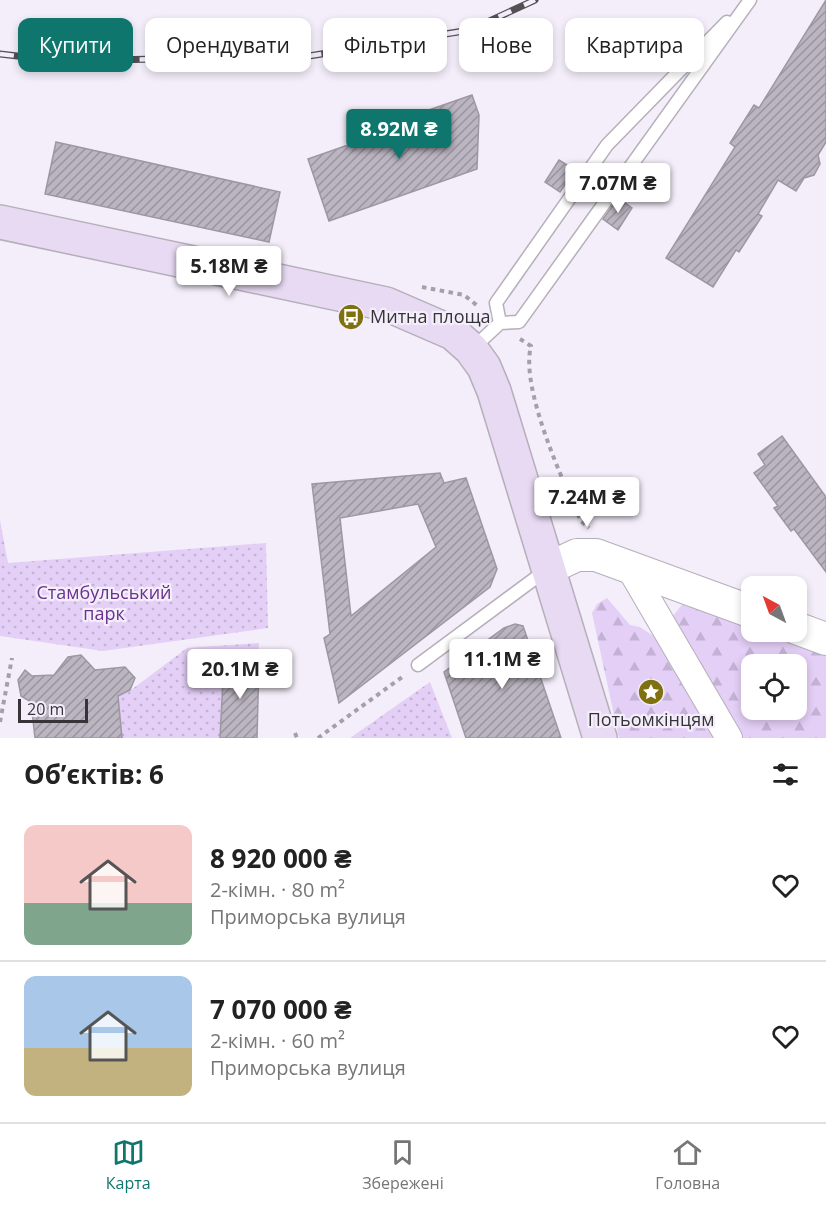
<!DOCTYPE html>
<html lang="uk">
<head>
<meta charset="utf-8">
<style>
  :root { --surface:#fff; --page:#f6f6f6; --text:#222; --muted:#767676; --line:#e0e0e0; --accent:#0f766e }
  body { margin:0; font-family:"Open Sans",sans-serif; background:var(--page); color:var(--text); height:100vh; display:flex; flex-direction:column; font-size:22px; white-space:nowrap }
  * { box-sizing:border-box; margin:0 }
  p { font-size:20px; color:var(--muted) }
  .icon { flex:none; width:33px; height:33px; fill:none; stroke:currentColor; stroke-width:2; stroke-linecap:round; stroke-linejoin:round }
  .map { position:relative; height:738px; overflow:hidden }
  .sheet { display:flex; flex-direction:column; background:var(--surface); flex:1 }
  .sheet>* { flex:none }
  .top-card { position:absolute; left:18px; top:18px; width:790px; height:54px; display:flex; gap:12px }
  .needle { width:39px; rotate:319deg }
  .tools { position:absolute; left:741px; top:576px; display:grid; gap:12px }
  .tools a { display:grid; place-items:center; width:66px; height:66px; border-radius:12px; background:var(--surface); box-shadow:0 3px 9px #0003; font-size:30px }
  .scale { position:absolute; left:18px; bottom:15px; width:70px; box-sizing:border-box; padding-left:6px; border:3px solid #363438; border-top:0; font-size:16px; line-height:21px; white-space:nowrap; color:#363438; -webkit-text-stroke:4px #f4eefa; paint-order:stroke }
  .price { position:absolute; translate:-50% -51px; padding:0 14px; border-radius:6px; background:#fff; color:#222; font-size:20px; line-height:39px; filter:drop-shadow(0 2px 3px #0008) }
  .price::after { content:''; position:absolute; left:50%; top:36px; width:18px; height:14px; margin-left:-9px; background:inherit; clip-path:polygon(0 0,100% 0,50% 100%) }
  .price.selected { background:var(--accent); color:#fff }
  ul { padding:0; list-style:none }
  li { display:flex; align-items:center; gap:18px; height:150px; padding:0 24px }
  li+li { border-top:2px solid var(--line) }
  li span { display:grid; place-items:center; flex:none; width:168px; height:120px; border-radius:12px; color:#555 }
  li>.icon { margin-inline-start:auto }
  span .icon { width:72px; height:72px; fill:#fffc; stroke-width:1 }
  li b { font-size:26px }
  h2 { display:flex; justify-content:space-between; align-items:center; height:72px; padding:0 24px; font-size:26px }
  .pill { padding:0 21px; border-radius:12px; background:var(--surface); box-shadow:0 3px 9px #0003; font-size:21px; line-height:54px }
  .pill.selected { background:var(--accent); color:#fff }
  .dock { display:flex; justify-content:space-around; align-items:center; height:84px; border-top:2px solid var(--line); background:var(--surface); font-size:16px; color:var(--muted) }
  .dock a { display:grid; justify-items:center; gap:3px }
  .dock .selected { color:var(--accent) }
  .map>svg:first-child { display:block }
</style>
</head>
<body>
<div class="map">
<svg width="826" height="738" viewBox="0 0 826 738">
  <defs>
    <pattern id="green-dots" width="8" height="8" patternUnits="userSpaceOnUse" patternTransform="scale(1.5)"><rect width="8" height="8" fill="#e4cff6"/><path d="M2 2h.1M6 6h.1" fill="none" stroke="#c4b2d4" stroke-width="1.8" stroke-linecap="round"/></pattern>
    <pattern id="forest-firs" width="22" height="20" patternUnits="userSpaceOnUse" patternTransform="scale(1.5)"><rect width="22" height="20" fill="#e4cff6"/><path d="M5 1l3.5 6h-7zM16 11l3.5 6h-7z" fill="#c4b2d4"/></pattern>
    <pattern id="building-hatch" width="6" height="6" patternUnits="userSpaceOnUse" patternTransform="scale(1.5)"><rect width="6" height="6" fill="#bbb5c1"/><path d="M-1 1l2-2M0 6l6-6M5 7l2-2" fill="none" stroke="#99949e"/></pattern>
  </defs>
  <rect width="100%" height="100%" fill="#f4eefa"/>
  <path fill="url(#green-dots)" d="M0,520L8,563L266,543L268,628L103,651L0,636Z
    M259,643L257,738H122L118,693L131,690L187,648Z
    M430,682L452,738H350Z"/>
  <path fill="url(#forest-firs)" fill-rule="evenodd" d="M607,598L630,625L640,627L658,639L705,712L713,738H619L592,613L597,604Z
    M684,602L751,619L752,632H783L826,649V738H742L673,616ZM752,664H796V710H752Z"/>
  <path fill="url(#building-hatch)" stroke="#9d97a2" stroke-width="1.5" fill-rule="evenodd" d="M826,0V142L818,155L820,164L814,175L804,178L796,191L778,180L758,214L762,216L739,252L736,250L713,287L666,258L735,147L730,143L754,105L759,108Z
    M472,95L479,115L477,169L329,221L308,159L428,117L426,111Z
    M56,142L280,192L269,242L45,194Z
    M559,160L575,170L560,192L545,182Z
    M618,198L632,208L618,230L603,219Z
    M782,436L826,497V572L794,529L791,531L774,508L778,506L754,473L765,465L758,454Z
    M440,473L444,483L466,478L497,569L490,587L339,703L324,638L330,634L312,484ZM418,504L436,547L351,616L340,518Z
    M515,624L523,626L561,738H466L444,672L504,628Z
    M81,655L95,670L125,667L135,678L130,690L118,696L122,738H35L31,702L21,696L18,680L25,670L32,676L54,675L68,657Z
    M224,660L259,661L257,738H220Z"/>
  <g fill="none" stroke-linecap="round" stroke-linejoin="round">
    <g stroke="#b5afba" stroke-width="15">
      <path id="service" d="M500,323L496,303L607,145L727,22
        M472,349L500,323L519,322L750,0
        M418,665L545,571"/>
    </g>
    <g stroke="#b5afba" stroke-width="28">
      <path id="minor" d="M629,567L729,738"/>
    </g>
    <g stroke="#b5afba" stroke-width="34">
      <path id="tertiary" d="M549,568L577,555H596L752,612
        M796,628L826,639"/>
    </g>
    <g stroke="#b5afba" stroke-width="36">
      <path id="secondary" d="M0,222L386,304L453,333L471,349L484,367L494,391L600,738"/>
    </g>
    <path stroke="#a49fa8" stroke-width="4" stroke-dasharray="4.5 4.5" stroke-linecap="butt" d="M422,287L464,295L479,307
      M520,339L531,346C520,388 563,481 581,521L589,528
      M0,722L12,658
      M295,733L297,738
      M318,738L405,675"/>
    <use href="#service" stroke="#fff" stroke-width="12"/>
    <use href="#minor" stroke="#fff" stroke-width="26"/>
    <use href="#tertiary" stroke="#fff" stroke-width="32"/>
    <use href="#secondary" stroke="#e8daf3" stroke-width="33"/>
    <g stroke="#535055" stroke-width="7">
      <path id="rail" d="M0,54L60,61L309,56L470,30L535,0"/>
    </g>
    <use href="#rail" stroke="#f4eefa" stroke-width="4.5" stroke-dasharray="14" stroke-linecap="butt"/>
  </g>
  <defs>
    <g id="bus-disc" transform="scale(1.35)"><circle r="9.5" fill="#7f7110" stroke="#f4eefa"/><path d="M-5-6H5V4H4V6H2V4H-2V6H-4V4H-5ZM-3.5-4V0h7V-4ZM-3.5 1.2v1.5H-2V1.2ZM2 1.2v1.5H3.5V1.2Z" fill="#fff"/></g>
    <g id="sight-disc" transform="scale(1.35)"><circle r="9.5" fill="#7f7110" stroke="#f4eefa"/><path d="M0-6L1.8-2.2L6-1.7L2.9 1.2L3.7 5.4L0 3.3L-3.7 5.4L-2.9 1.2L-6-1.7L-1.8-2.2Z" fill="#fff"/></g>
  </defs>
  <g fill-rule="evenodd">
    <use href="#bus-disc" x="351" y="317"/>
    <use href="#sight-disc" x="651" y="692"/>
  </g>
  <g text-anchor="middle" stroke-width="4.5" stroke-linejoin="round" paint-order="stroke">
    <g font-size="18" fill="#363438" stroke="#f4eefa" text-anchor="start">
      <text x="370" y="323">Митна площа</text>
      <text x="651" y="726" text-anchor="middle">Потьомкінцям</text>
    </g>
    <g font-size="18" fill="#6a308f" stroke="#f4eefa">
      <text x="104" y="599">Стамбульський<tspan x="104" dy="21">парк</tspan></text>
    </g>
  </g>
</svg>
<div class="tools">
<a><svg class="needle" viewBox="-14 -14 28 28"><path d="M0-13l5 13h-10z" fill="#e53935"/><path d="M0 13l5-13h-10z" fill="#767676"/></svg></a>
<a><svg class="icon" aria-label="locate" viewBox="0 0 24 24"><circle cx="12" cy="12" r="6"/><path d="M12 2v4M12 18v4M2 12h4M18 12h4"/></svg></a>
</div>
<div class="scale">20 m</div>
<b class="price selected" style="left:399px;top:160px">8.92M ₴</b>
<b class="price" style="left:618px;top:214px">7.07M ₴</b>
<b class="price" style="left:229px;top:297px">5.18M ₴</b>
<b class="price" style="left:587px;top:528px">7.24M ₴</b>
<b class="price" style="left:502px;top:690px">11.1M ₴</b>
<b class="price" style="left:240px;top:700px">20.1M ₴</b>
<div class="top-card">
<a class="pill selected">Купити</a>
<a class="pill">Орендувати</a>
<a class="pill">Фільтри</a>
<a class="pill">Нове</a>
<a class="pill">Квартира</a>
</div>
</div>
<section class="sheet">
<h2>Об’єктів: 6<svg class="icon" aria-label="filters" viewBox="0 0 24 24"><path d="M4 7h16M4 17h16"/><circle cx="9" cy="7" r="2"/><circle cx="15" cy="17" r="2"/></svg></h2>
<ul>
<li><span style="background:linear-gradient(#f6c9c9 65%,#7fa58c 0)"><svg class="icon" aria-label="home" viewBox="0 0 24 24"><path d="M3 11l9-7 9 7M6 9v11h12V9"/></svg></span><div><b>8 920 000 ₴</b><p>2-кімн. · 80 m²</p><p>Приморська вулиця</p></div><svg class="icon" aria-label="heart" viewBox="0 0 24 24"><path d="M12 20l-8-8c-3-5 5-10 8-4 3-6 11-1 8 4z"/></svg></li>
<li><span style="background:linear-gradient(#a9c7e8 60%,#c2b280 0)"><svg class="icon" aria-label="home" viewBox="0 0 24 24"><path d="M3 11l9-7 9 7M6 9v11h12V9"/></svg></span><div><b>7 070 000 ₴</b><p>2-кімн. · 60 m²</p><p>Приморська вулиця</p></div><svg class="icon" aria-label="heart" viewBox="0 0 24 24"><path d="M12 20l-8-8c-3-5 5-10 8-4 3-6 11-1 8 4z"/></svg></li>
</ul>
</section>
<nav class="dock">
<a class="selected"><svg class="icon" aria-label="map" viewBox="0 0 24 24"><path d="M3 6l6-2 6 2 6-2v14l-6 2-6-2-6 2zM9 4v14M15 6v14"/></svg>Карта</a>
<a><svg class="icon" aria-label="saved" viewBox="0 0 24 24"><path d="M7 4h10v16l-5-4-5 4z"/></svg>Збережені</a>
<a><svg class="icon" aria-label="home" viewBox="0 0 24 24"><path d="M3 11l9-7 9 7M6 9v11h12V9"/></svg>Головна</a>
</nav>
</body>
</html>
